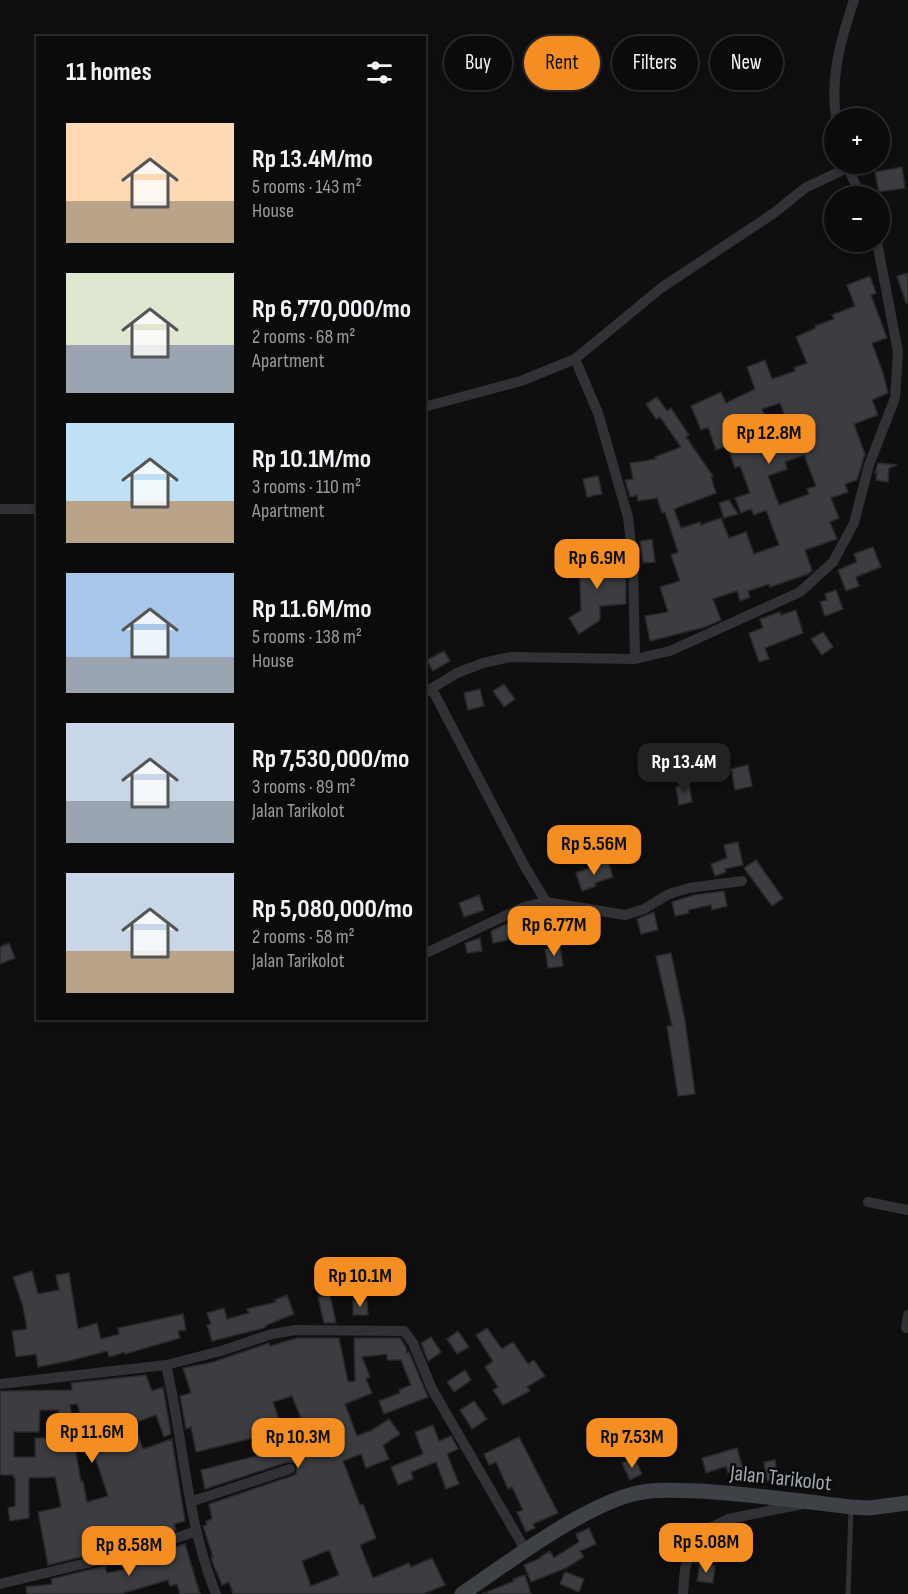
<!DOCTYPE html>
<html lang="en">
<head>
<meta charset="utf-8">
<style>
  :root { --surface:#0b0b0c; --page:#19191a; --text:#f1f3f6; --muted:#9a9b9d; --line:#2b2b2d; --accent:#f48e23 }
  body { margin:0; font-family:"Sofia Sans Condensed",sans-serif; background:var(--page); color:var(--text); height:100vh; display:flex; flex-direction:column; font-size:22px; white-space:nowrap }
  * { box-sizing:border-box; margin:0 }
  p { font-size:20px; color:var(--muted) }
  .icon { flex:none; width:33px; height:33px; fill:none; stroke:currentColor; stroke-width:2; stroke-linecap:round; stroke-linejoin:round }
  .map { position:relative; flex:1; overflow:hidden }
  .details { position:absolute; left:36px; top:36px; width:390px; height:984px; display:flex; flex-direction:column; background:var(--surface); border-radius:0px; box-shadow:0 3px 9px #0003,0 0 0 2px var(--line) }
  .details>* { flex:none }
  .hud { position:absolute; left:444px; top:36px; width:374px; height:54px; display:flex; gap:12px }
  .tools { position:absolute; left:824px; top:108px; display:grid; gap:12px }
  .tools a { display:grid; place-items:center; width:66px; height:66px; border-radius:50%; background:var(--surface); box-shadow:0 3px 9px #0003,0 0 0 2px var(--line); font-size:30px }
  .price { position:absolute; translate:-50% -51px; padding:0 14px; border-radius:12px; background:var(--accent); color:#111; font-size:20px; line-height:39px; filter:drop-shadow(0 2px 3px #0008) }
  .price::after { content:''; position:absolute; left:50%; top:36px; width:18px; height:14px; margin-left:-9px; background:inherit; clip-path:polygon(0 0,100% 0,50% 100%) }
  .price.current { background:#222; color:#fff }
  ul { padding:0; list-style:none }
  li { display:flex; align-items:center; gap:18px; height:150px; padding:0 30px }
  li span { display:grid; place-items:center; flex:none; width:168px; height:120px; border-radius:0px; color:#555 }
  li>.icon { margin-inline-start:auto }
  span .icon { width:72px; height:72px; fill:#fffc; stroke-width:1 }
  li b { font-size:26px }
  h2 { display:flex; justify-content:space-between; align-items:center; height:72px; padding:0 30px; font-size:26px }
  .pill { padding:0 21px; border-radius:27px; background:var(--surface); box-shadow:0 3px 9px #0003,0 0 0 2px var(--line); font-size:21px; line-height:54px }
  .pill.current { background:var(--accent); color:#111 }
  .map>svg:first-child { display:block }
</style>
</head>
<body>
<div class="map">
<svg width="908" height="1594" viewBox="0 0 908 1594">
  <rect width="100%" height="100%" fill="#0f0f10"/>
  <path fill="#3b3d40" stroke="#29292c" stroke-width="1.5" fill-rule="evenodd" d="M902,167L905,188L879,192L875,172Z
    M908,273V303H906L897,276Z
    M870,276L876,293L871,295L887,338L872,343L883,373L888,393L872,400L878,415L854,424L865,454L857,480L845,484L848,492L831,498L839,518L830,522L837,539L805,550L812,571L808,574L770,587L769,584L748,591L750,597L740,601L737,591L713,599L721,620L705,627L650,641L645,616L668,612L660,587L680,581L671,555L678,552L665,512L662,513L657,498L638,501L637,495L630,497L625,480L633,479L630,463L656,459L655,457L681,447L660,417L656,419L646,404L657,397L667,411L671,408L689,435L686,437L713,476L711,477L716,493L674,509L681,528L700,522L701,525L721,518L729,538L746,532L754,554L779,545L766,510L754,515L751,509L741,513L735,498L750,493L740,466L735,468L727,446L716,450L708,427L701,430L691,406L721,392L726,403L755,389L747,367L765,360L772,379L795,371L794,368L807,363L796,337L816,328L815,326L834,319L832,315L855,306L847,285ZM780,403L790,429L772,435L762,409ZM804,455L816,486L807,489L809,494L779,505L768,476L787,469L785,462Z
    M878,463L897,465L889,468L888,482L876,480L877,472L875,473Z
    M598,476L602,494L587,497L583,479Z
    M729,500L738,514L724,518L719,503Z
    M652,539L655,562L643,563L640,541Z
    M582,544H594L595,567H614V572L626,570V604L600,606V620L579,634L569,618L581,610L579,564H582Z
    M873,547L881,567L856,577L859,586L846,591L838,570L857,562L854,554Z
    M836,590L843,609L825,616L820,602L827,600L825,594Z
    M796,610L803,633L765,648L769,659L759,662L749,633L763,628L760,619L780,612L781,615Z
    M823,632L833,647L822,655L811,639Z
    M444,651L450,661L433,671L427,660Z
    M504,684L515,699L504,707L493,691Z
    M480,689L484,706L468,710L464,693Z
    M748,765L752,786L735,790L731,769Z
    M689,784L692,802L679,805L676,787Z
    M738,842L743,865L725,869L726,872L715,876L711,864L727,858L724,845Z
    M756,860L783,898L772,906L744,868Z
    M608,861L613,877L595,883L596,886L582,891L576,873Z
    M724,891L727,906L712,910L711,905L688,910L689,913L675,916L672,902L694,895Z
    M479,895L484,910L464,917L459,903Z
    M654,912L658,930L641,934L637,919Z
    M523,916V936H508V940L493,943L491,931Z
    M480,938L482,951L467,953L465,943Z
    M9,943L15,958L0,964V947Z
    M560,946L563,966L548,968L545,949Z
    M671,953L685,1020L695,1094L678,1096L667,1026H672L656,956Z
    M32,1271L38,1294L59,1290L56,1275L69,1273L78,1329L97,1323L101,1339L119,1334L118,1328L183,1314L186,1330L178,1331L180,1338L125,1354V1352L109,1357L107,1351L73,1360L38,1367L36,1354L16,1357L12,1331L27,1329L23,1307L13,1277Z
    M287,1295L294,1314L267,1325L264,1328L212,1341L207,1325L211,1324L207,1313L224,1308L227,1319L249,1313L247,1309L276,1302L275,1300Z
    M330,1295L336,1323H324L318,1297Z
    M353,1301H367L368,1315H353Z
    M487,1328L502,1349L513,1342L528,1364L534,1360L545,1376L527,1387L530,1391L503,1405L493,1390L498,1387L485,1367L493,1361L476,1335Z
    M458,1331L469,1347L457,1354L447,1339Z
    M431,1337L441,1352L428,1361L421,1343Z
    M297,1338H339L348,1382L355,1381L354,1338H400L406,1347L407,1353L409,1352L428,1397L384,1414L379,1401L400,1393L399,1390L411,1385L401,1360H387V1354L362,1357L370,1377L366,1379L372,1393L345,1404L357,1436L372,1430L389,1419L400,1434L383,1445L389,1459L366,1468L361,1454L343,1461L360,1505L363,1504L376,1538L360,1545L373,1578L409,1563L411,1567L432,1558L445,1585L423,1594H233L229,1582L222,1585L213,1564L211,1557H213L203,1526L207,1525L206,1521L212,1519L209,1504L292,1476L296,1474L297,1467L295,1463L288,1462L205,1489L201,1470L280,1450L303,1441L299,1430L305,1428L292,1396L273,1402L280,1422L271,1425L274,1433L196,1452L191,1427L186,1429L180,1396L191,1393L183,1368L213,1362L269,1343L270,1346ZM329,1550L339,1575L311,1586L302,1561Z
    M465,1370L471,1380L454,1392L447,1382Z
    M146,1375L152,1391L163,1387L171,1434L164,1437L156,1415L134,1423L143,1449L172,1439L185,1521L174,1524L176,1530L135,1544L48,1565L38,1512L61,1507L55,1477L29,1478V1518L10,1521L8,1508L15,1506V1478L13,1477V1475H0V1391L72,1390L71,1383ZM77,1404L108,1496L87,1502L83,1481L81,1482L70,1418L72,1417L70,1405ZM40,1410H58L64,1438H35V1457H14V1432H39Z
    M474,1401L487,1419L472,1429L460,1410Z
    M433,1425L439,1441L451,1436L458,1449L447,1454L459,1484L446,1489L436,1462L411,1472L413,1479L398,1485L391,1467L423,1454L415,1432Z
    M519,1437L558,1513L533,1524L535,1528L526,1532L517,1512L523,1510L512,1487L508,1489L496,1462L489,1465L484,1454Z
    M737,1448L743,1469L728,1473L726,1466L706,1473L702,1458Z
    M634,1457L642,1474L630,1480L622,1463Z
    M775,1460L778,1480L767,1481L764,1462Z
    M589,1528L596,1544L580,1551L584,1557L566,1568L531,1582L524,1565L541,1558L540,1557L550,1551L554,1558L579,1542L576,1534Z
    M185,1544L200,1594H180L177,1584L170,1586L168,1580L120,1594H27L26,1587L52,1584L51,1579L105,1566L107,1573L126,1569L144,1563L142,1557Z
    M700,1564L715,1566L713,1583L697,1581Z
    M565,1572L584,1579L579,1592L560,1584Z
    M525,1575L531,1594H482L514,1581L513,1579Z"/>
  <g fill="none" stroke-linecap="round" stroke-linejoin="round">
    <path stroke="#303235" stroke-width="5" d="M848,1594L851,1509"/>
    <path stroke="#303235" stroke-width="10" d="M836,118C830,77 841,39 854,0
      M846,164L861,196
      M575,359L598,413L628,517L633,562L635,659
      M424,407L521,381L575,359L661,288L774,213L805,188L847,168
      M0,509H38
      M432,689L524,865L546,902
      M424,693L457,673L483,663L511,657L635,659L670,651L800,592L833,562L854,523L869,465L895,398L898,352L877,242
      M424,954L524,907L546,902L625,915L644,909L669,894L689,888L742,881
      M868,1202L908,1210
      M908,1315L906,1328H908
      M166,1365C184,1441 186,1520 216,1594
      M0,1384L166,1365L221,1351L272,1334L295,1330L404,1331L413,1343L432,1389L526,1551
      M190,1502L290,1469
      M0,1584L137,1551L197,1531
      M683,1594L685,1569L690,1552L712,1527L728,1519L803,1504"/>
    <path stroke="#3e4145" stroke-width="15" d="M462,1594C509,1562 569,1516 623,1497C648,1488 674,1490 700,1491C751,1494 801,1501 851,1507L869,1508L908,1503"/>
  </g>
  <g text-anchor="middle" stroke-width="5" stroke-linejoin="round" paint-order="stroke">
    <g font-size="22" fill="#a0a8b2" stroke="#0a0a0b">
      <text transform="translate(781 1477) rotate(6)" y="8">Jalan Tarikolot</text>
    </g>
  </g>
</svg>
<div class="tools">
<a>+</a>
<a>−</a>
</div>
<b class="price" style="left:769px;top:465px">Rp 12.8M</b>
<b class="price" style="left:597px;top:590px">Rp 6.9M</b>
<b class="price current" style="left:684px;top:794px">Rp 13.4M</b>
<b class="price" style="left:594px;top:876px">Rp 5.56M</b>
<b class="price" style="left:554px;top:957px">Rp 6.77M</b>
<b class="price" style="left:360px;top:1308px">Rp 10.1M</b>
<b class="price" style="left:92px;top:1464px">Rp 11.6M</b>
<b class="price" style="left:298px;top:1469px">Rp 10.3M</b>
<b class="price" style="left:632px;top:1469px">Rp 7.53M</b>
<b class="price" style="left:706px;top:1574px">Rp 5.08M</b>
<b class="price" style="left:129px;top:1577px">Rp 8.58M</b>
<div class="hud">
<a class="pill">Buy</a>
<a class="pill current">Rent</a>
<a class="pill">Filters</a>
<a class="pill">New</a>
</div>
<section class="details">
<h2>11 homes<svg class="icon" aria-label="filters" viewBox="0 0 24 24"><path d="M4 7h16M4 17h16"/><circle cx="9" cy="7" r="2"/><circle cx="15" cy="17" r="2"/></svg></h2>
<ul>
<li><span style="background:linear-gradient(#ffd9b3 65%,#b9a48a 0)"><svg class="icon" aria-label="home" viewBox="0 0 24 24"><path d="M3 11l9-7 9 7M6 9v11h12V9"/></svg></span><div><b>Rp 13.4M/mo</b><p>5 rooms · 143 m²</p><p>House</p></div></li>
<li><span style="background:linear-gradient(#dfe7d0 60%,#9aa5b1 0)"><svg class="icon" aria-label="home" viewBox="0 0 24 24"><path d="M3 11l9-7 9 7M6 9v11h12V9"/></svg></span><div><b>Rp 6,770,000/mo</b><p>2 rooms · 68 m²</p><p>Apartment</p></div></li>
<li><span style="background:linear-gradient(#bfe0f5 65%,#b9a48a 0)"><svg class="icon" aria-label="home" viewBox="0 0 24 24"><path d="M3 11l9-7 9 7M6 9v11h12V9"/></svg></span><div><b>Rp 10.1M/mo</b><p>3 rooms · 110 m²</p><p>Apartment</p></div></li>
<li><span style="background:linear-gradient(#a9c7e8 70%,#9aa5b1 0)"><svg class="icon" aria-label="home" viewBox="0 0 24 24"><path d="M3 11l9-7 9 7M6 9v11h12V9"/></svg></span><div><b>Rp 11.6M/mo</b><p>5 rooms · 138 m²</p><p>House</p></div></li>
<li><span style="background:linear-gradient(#c9d6e8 65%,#9aa5b1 0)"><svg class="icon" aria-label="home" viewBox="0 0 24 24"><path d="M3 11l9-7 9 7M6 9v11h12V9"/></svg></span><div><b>Rp 7,530,000/mo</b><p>3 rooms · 89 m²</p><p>Jalan Tarikolot</p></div></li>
<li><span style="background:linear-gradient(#c9d6e8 65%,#b9a48a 0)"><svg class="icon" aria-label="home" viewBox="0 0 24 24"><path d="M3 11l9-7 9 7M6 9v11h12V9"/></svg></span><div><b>Rp 5,080,000/mo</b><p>2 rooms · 58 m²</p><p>Jalan Tarikolot</p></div></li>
</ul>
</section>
</div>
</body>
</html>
